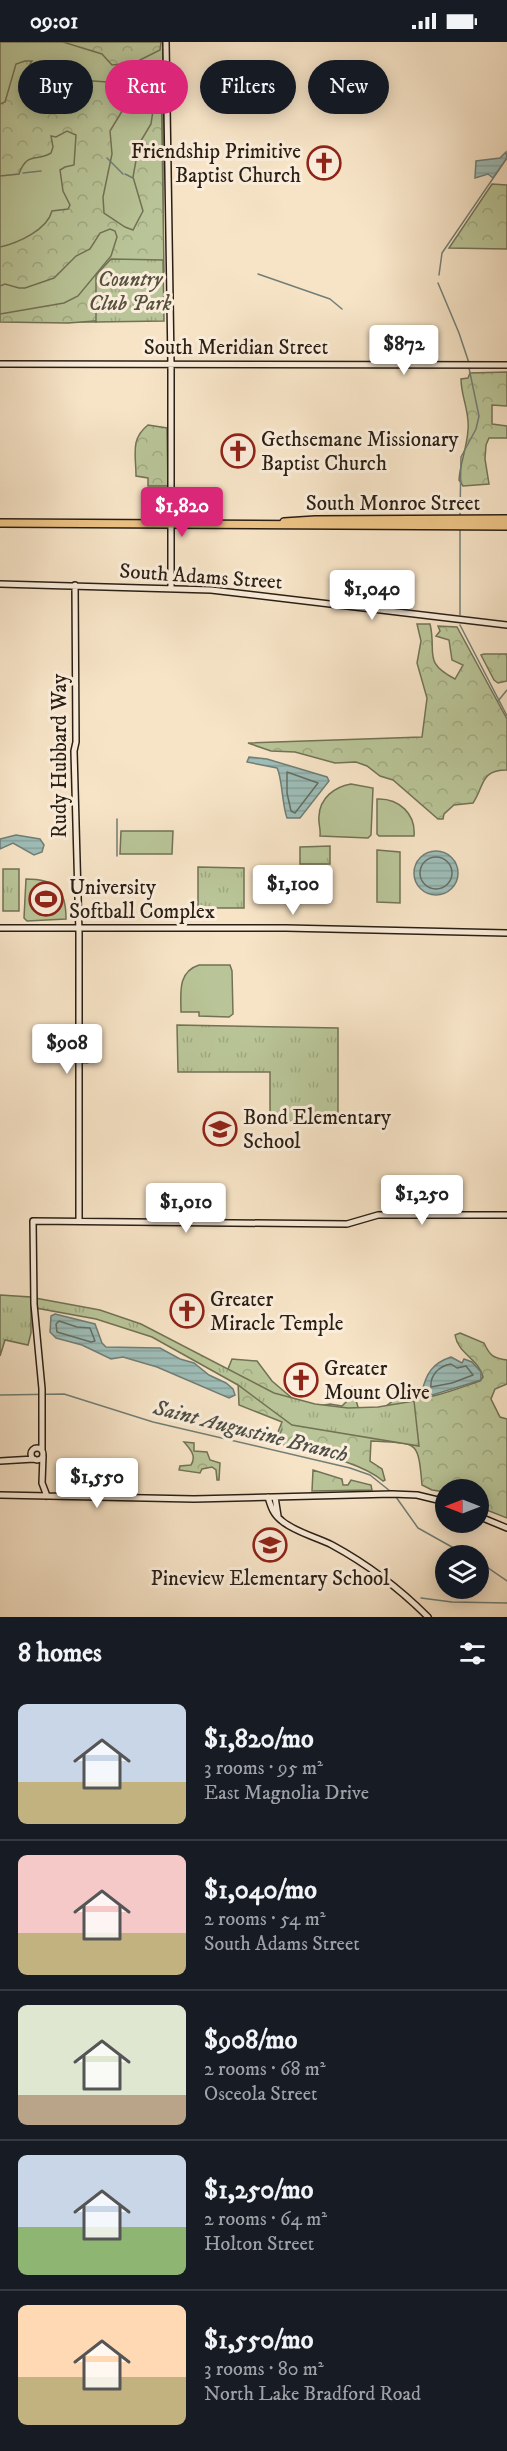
<!DOCTYPE html>
<html lang="en">
<head>
<meta charset="utf-8">
<style>
  :root { --surface:#171b24; --page:#20242c; --text:#f1f3f6; --muted:#9ea1a6; --line:#363941; --accent:#db2777 }
  body { margin:0; font-family:"IM FELL DW Pica",serif; background:var(--page); color:var(--text); height:100vh; display:flex; flex-direction:column; font-size:22px; white-space:nowrap }
  * { box-sizing:border-box; margin:0 }
  p { font-size:20px; color:var(--muted) }
  .icon { flex:none; width:33px; height:33px; fill:none; stroke:currentColor; stroke-width:2; stroke-linecap:round; stroke-linejoin:round }
  .map { position:relative; height:1575px; overflow:hidden }
  .drawer { display:flex; flex-direction:column; background:var(--surface); flex:1 }
  .drawer>* { flex:none }
  .guide { position:absolute; left:18px; top:18px; width:471px; height:54px; display:flex; gap:12px }
  .needle { width:39px; rotate:270deg }
  .controls { position:absolute; left:435px; top:1437px; display:grid; gap:12px }
  .controls a { display:grid; place-items:center; width:54px; height:54px; border-radius:50%; background:var(--surface); box-shadow:0 3px 15px #0003; font-size:30px }
  .price { position:absolute; translate:-50% -51px; padding:0 14px; border-radius:6px; background:#fff; color:#222; font-size:20px; line-height:39px; filter:drop-shadow(0 2px 3px #0008) }
  .price::after { content:''; position:absolute; left:50%; top:36px; width:18px; height:14px; margin-left:-9px; background:inherit; clip-path:polygon(0 0,100% 0,50% 100%) }
  .price.selected { background:var(--accent); color:#fff }
  ul { padding:0; list-style:none }
  li { display:flex; align-items:center; gap:18px; height:150px; padding:0 18px }
  li+li { border-top:2px solid var(--line) }
  li span { display:grid; place-items:center; flex:none; width:168px; height:120px; border-radius:9px; color:#555 }
  li>.icon { margin-inline-start:auto }
  span .icon { width:72px; height:72px; fill:#fffc; stroke-width:1 }
  li b { font-size:26px }
  h2 { display:flex; justify-content:space-between; align-items:center; height:72px; padding:0 18px; font-size:26px }
  .chip { padding:0 21px; border-radius:27px; background:var(--surface); box-shadow:0 3px 15px #0003; font-size:21px; line-height:54px }
  .chip.selected { background:var(--accent); color:#fff }
  .status { display:flex; justify-content:space-between; align-items:center; height:42px; padding:0 30px; background:var(--surface); direction:ltr }
  .status svg { height:16px; fill:currentColor }
  .map>svg:first-child { display:block }
</style>
</head>
<body>
<div class="status"><b>09:01</b><svg viewBox="0 0 49 12"><path d="M0 12V9h3v3zM5 12V6h3v6zM10 12V3h3v9zM15 12V0h3v12zM26 1h20v11H26zM47 4h2v5h-2z"/></svg></div>
<div class="map">
<svg width="507" height="1575" viewBox="0 0 507 1575">
  <defs>
    <pattern id="forest-crowns" width="20" height="18" patternUnits="userSpaceOnUse" patternTransform="scale(1.5)"><rect width="20" height="18" fill="#b9c598"/><path d="M2 6a3 3 0 1 1 6 0M12 15a3 3 0 1 1 6 0" fill="none" stroke="#9fa982"/></pattern>
    <pattern id="park-tufts" width="24" height="20" patternUnits="userSpaceOnUse" patternTransform="scale(1.5)"><rect width="24" height="20" fill="#b9c598"/><path d="M3 7l-1-3M5 7V3M7 7l1-3M15 17l-1-3M17 17v-4M19 17l1-3" fill="none" stroke="#9fa982"/></pattern>
    <pattern id="water-rules" width="6" height="5" patternUnits="userSpaceOnUse" patternTransform="scale(1.5)"><rect width="6" height="5" fill="#9ebeb9"/><path d="M0 2.5h6" fill="none" stroke="#88a39e"/></pattern>
  </defs>
  <rect width="100%" height="100%" fill="#f7e4c7"/>
  <filter id="stains"><feTurbulence type="fractalNoise" baseFrequency=".00333" numOctaves="4"/><feColorMatrix values="0 0 0 0 .2 0 0 0 0 .09 0 0 0 0 .02 0 0 0 .5 -.17"/></filter>
  <radialGradient id="worn" r=".72"><stop offset=".6" stop-color="#630" stop-opacity="0"/><stop offset="1" stop-color="#630" stop-opacity=".3"/></radialGradient>
  <path fill="#b9c598" stroke="#727256" stroke-width="1.5" d="M0,0H163V218L96,233V280L0,279Z
    M351,742L373,746L371,793L368,796L320,794C321,787 318,781 319,774C320,756 334,745 351,742Z
    M377,757C399,756 416,772 414,794H379L377,792Z
    M121,789H173L172,812H120Z
    M377,808L400,810V861L377,860Z
    M26,837C56,837 66,847 66,877L27,879L24,876Z
    M199,923H230L232,929L233,972L229,975L199,974V970H181C181,952 177,930 199,923Z"/>
  <path fill="url(#forest-crowns)" stroke="#727256" stroke-width="1.5" d="M63,0H161L160,8L134,21L112,23L102,12Z
    M25,19H32L27,27L30,31L59,33L66,37L107,40L118,47L130,48L133,51L110,89L112,112L103,155L104,171L125,185L133,188L143,169L133,135L139,102L151,82L156,48L155,34L161,21L164,230L108,278L68,281L0,280V272L64,261L78,254L111,214L117,195L115,189L110,187L100,191L90,207L76,214L54,236L25,246H19L5,242L0,244V205C18,201 47,188 52,169L68,167L70,163L63,149L60,128L65,125L74,123L76,93L67,89L56,95L51,94L53,105L51,111C37,120 27,109 19,132L0,134V62L5,60L16,22Z
    M492,142L507,143V207L449,206Z
    M507,330V364L492,363V382L507,384V396H489L486,403L485,417L489,442L463,444L459,438C460,421 467,406 468,388C470,370 461,355 461,337L468,336L470,331Z
    M148,383L167,386L168,444H148V436L136,434C136,413 130,397 148,383Z
    M417,582H430C437,611 422,620 455,637L463,623L452,618L449,598L436,594L440,589L438,584L457,585L507,677V728C480,728 485,743 473,761L454,763L444,772L443,777H438L393,738L380,734L367,724L356,720L335,721L295,710L271,709L248,701L422,695L427,656L417,621L421,599Z
    M484,612H507V639L498,641L494,638L481,613Z
    M460,1291L484,1301C490,1314 493,1316 507,1318V1342L495,1347L491,1357L500,1375L507,1377V1476L479,1465L478,1448H446L445,1450L432,1448L422,1443C418,1396 417,1402 371,1399L370,1419L382,1427L385,1438L383,1439C358,1418 306,1410 274,1400L282,1380L239,1363L238,1340L228,1327L232,1317L257,1319L272,1339L293,1357L297,1368L330,1362L342,1364L347,1359L344,1353L348,1346L352,1345L358,1365L365,1372C375,1371 388,1365 395,1356C399,1349 396,1343 403,1338L406,1340L407,1354C422,1362 464,1344 480,1339L483,1335C479,1317 458,1312 455,1293Z
    M184,1400L194,1401V1409L207,1410L210,1418L220,1421L219,1438H217L216,1428L212,1425L202,1427L200,1431L179,1428L180,1424L191,1423C197,1414 190,1407 184,1400Z
    M313,1428L342,1437L343,1443H348L351,1438L371,1443L372,1448L312,1449Z"/>
  <path fill="url(#park-tufts)" stroke="#727256" stroke-width="1.5" d="M111,217L163,218L164,279L96,280V233Z
    M330,804V822H300V805Z
    M198,825L244,826V866H198Z
    M3,827H19V869H3Z
    M177,983L338,986V1080L270,1079V1030H178Z
    M0,1253L31,1255V1291L28,1303L5,1298L0,1314Z
    M35,1256L100,1268L141,1282L274,1351L315,1362L348,1366L378,1365L414,1359L419,1404L292,1383L238,1343L152,1295L96,1277L36,1266Z"/>
  <path fill="url(#water-rules)" stroke="#707e77" stroke-width="1.5" d="M506,110L507,116L493,136L488,132L475,136L476,119L500,116Z
    M249,715L267,717L327,735L329,739L300,776H287C282,763 282,734 277,726L247,720Z
    M16,793L40,797L44,803L42,810L34,813L13,801L0,807V797Z
    M414 831a22 22 0 1 1 44 0a22 22 0 1 1-44 0Z
    M55,1272L95,1282L102,1301L106,1305L160,1306L180,1317L194,1321L209,1333L226,1341L233,1347L235,1353L229,1356L157,1325L123,1315L111,1317L82,1303L56,1296L50,1290L51,1274Z
    M451,1315L462,1321L464,1317L472,1320L481,1330V1338L426,1355L422,1350C426,1331 433,1321 451,1315Z"/>
  <g fill="none" stroke-linecap="round" stroke-linejoin="round">
    <path stroke="#646e66" stroke-width="1.5" d="M287,730L318,741L295,771L291,769L287,751Z
      M420 831a16 16 0 1 1 32 0a16 16 0 1 1-32 0Z
      M59,1279L77,1285L90,1286L95,1299L91,1300L57,1290L56,1282Z
      M451,1322L457,1326L466,1324L473,1333L452,1341L431,1345C430,1333 439,1324 451,1322Z"/>
    <path stroke="#707e77" stroke-width="1.5" d="M107,116L123,132
      M23,131L41,129
      M125,132L133,136
      M258,232L330,257L342,267
      M439,233L442,211L507,116
      M438,241L459,291L469,321
      M460,474L461,415L476,387L479,374L469,326
      M460,573V488
      M460,583L507,674
      M498,659L507,648
      M117,777V814
      M82,1021H88
      M0,1353L64,1352L153,1380L350,1426L370,1433L390,1449
      M275,1404L282,1387
      M396,1455L418,1486L468,1514
      M478,1519L507,1539
      M421,1556L452,1560L507,1561"/>
    <g stroke="#2a1f14" stroke-width="8">
      <path id="secondary" d="M166,0L171,322V545
        M0,322L507,323
        M0,542L211,548L507,583
        M75,543L76,700L74,709L79,891V1179
        M0,886H286L507,891
        M31 1412a6 6 0 1 1 12 0a6 6 0 1 1-12 0Z
        M42,1408V1347L34,1262L33,1179L347,1182L378,1173H507
        M43,1414L42,1441L47,1454
        M0,1419L34,1417
        M0,1453L194,1457L392,1452L417,1453L446,1460
        M268,1455C271,1465 273,1472 282,1479C295,1490 316,1495 332,1503C367,1522 400,1547 428,1575
        M275,1455L278,1474
        M478,1474L507,1486"/>
    </g>
    <g stroke="#2a1f14" stroke-width="10">
      <path id="primary" d="M284,480L315,478L507,477
        M0,481L507,484"/>
    </g>
    <use href="#secondary" stroke="#faeddb" stroke-width="5"/>
    <use href="#primary" stroke="#ecc284" stroke-width="7"/>
  </g>
  <defs>
    <g id="church-ring" transform="scale(1.725)"><circle r="9.5" fill="#faeddb" stroke="#8f2418" stroke-width="1.5"/><path d="M-1.2-6h2.4v3.5h3.3v2.4h-3.3V6h-2.4V-.1h-3.3v-2.4h3.3Z" fill="#8f2418"/></g>
    <g id="stadium-ring" transform="scale(1.725)"><circle r="9.5" fill="#faeddb" stroke="#8f2418" stroke-width="1.5"/><path d="M0-5a6.5 5 0 1 0 0 10a6.5 5 0 1 0 0-10ZM-3.5-1.8h7v3.6h-7Z" fill="#8f2418"/></g>
    <g id="school-ring" transform="scale(1.725)"><circle r="9.5" fill="#faeddb" stroke="#8f2418" stroke-width="1.5"/><path d="M0-5L7-2L0 1L-7-2ZM-4 1L0 2.5L4 1V4Q0 6-4 4Z" fill="#8f2418"/></g>
  </defs>
  <g fill-rule="evenodd">
    <use href="#church-ring" x="324" y="121"/>
    <use href="#church-ring" x="238" y="409"/>
    <use href="#stadium-ring" x="46" y="857"/>
    <use href="#school-ring" x="220" y="1087"/>
    <use href="#church-ring" x="187" y="1269"/>
    <use href="#church-ring" x="301" y="1338"/>
    <use href="#school-ring" x="270" y="1503"/>
  </g>
  <g text-anchor="middle" stroke-width="6" stroke-linejoin="round" paint-order="stroke">
    <g font-size="21" fill="#2a1f14" stroke="#faeddb" text-anchor="start">
      <text x="301" y="116" text-anchor="end">Friendship Primitive<tspan x="301" dy="24">Baptist Church</tspan></text>
      <text x="261" y="404">Gethsemane Missionary<tspan x="261" dy="24">Baptist Church</tspan></text>
      <text x="69" y="852">University<tspan x="69" dy="24">Softball Complex</tspan></text>
      <text x="243" y="1082">Bond Elementary<tspan x="243" dy="24">School</tspan></text>
      <text x="210" y="1264">Greater<tspan x="210" dy="24">Miracle Temple</tspan></text>
      <text x="324" y="1333">Greater<tspan x="324" dy="24">Mount Olive</tspan></text>
      <text x="270" y="1543" text-anchor="middle">Pineview Elementary School</text>
    </g>
    <g font-size="21" font-style="italic" fill="#55513c" stroke="#faeddb">
      <text x="130" y="244">Country<tspan x="130" dy="24">Club Park</tspan></text>
    </g>
    <g font-size="21" fill="#2a1f14" stroke="#faeddb">
      <text x="236" y="312">South Meridian Street</text>
      <text x="393" y="468">South Monroe Street</text>
      <text transform="translate(201 534) rotate(4)" y="7">South Adams Street</text>
      <text transform="translate(59 714) rotate(-90)" y="7">Rudy Hubbard Way</text>
    </g>
    <g font-size="22" font-style="italic" fill="#4d4f46" stroke="#faeddb">
      <text transform="translate(251 1388) rotate(14)" y="8">Saint Augustine Branch</text>
    </g>
  </g>
  <rect width="100%" height="100%" filter="url(#stains)"/>
  <rect width="100%" height="100%" fill="url(#worn)"/>
</svg>
<div class="controls">
<a><svg class="needle" viewBox="-14 -14 28 28"><path d="M0-13l5 13h-10z" fill="#e53935"/><path d="M0 13l5-13h-10z" fill="#9ea1a6"/></svg></a>
<a><svg class="icon" aria-label="layers" viewBox="0 0 24 24"><path d="M12 4l9 5-9 5-9-5zM3 14l9 5 9-5"/></svg></a>
</div>
<b class="price" style="left:404px;top:334px">$872</b>
<b class="price selected" style="left:182px;top:496px">$1,820</b>
<b class="price" style="left:372px;top:579px">$1,040</b>
<b class="price" style="left:293px;top:874px">$1,100</b>
<b class="price" style="left:67px;top:1033px">$908</b>
<b class="price" style="left:422px;top:1184px">$1,250</b>
<b class="price" style="left:186px;top:1192px">$1,010</b>
<b class="price" style="left:97px;top:1467px">$1,550</b>
<div class="guide">
<a class="chip">Buy</a>
<a class="chip selected">Rent</a>
<a class="chip">Filters</a>
<a class="chip">New</a>
</div>
</div>
<section class="drawer">
<h2>8 homes<svg class="icon" aria-label="filters" viewBox="0 0 24 24"><path d="M4 7h16M4 17h16"/><circle cx="9" cy="7" r="2"/><circle cx="15" cy="17" r="2"/></svg></h2>
<ul>
<li><span style="background:linear-gradient(#c9d6e8 65%,#c2b280 0)"><svg class="icon" aria-label="home" viewBox="0 0 24 24"><path d="M3 11l9-7 9 7M6 9v11h12V9"/></svg></span><div><b>$1,820/mo</b><p>3 rooms · 95 m²</p><p>East Magnolia Drive</p></div></li>
<li><span style="background:linear-gradient(#f6c9c9 65%,#c2b280 0)"><svg class="icon" aria-label="home" viewBox="0 0 24 24"><path d="M3 11l9-7 9 7M6 9v11h12V9"/></svg></span><div><b>$1,040/mo</b><p>2 rooms · 54 m²</p><p>South Adams Street</p></div></li>
<li><span style="background:linear-gradient(#dfe7d0 75%,#b9a48a 0)"><svg class="icon" aria-label="home" viewBox="0 0 24 24"><path d="M3 11l9-7 9 7M6 9v11h12V9"/></svg></span><div><b>$908/mo</b><p>2 rooms · 68 m²</p><p>Osceola Street</p></div></li>
<li><span style="background:linear-gradient(#c9d6e8 60%,#8fb573 0)"><svg class="icon" aria-label="home" viewBox="0 0 24 24"><path d="M3 11l9-7 9 7M6 9v11h12V9"/></svg></span><div><b>$1,250/mo</b><p>2 rooms · 64 m²</p><p>Holton Street</p></div></li>
<li><span style="background:linear-gradient(#ffd9b3 60%,#c2b280 0)"><svg class="icon" aria-label="home" viewBox="0 0 24 24"><path d="M3 11l9-7 9 7M6 9v11h12V9"/></svg></span><div><b>$1,550/mo</b><p>3 rooms · 80 m²</p><p>North Lake Bradford Road</p></div></li>
</ul>
</section>
</body>
</html>
